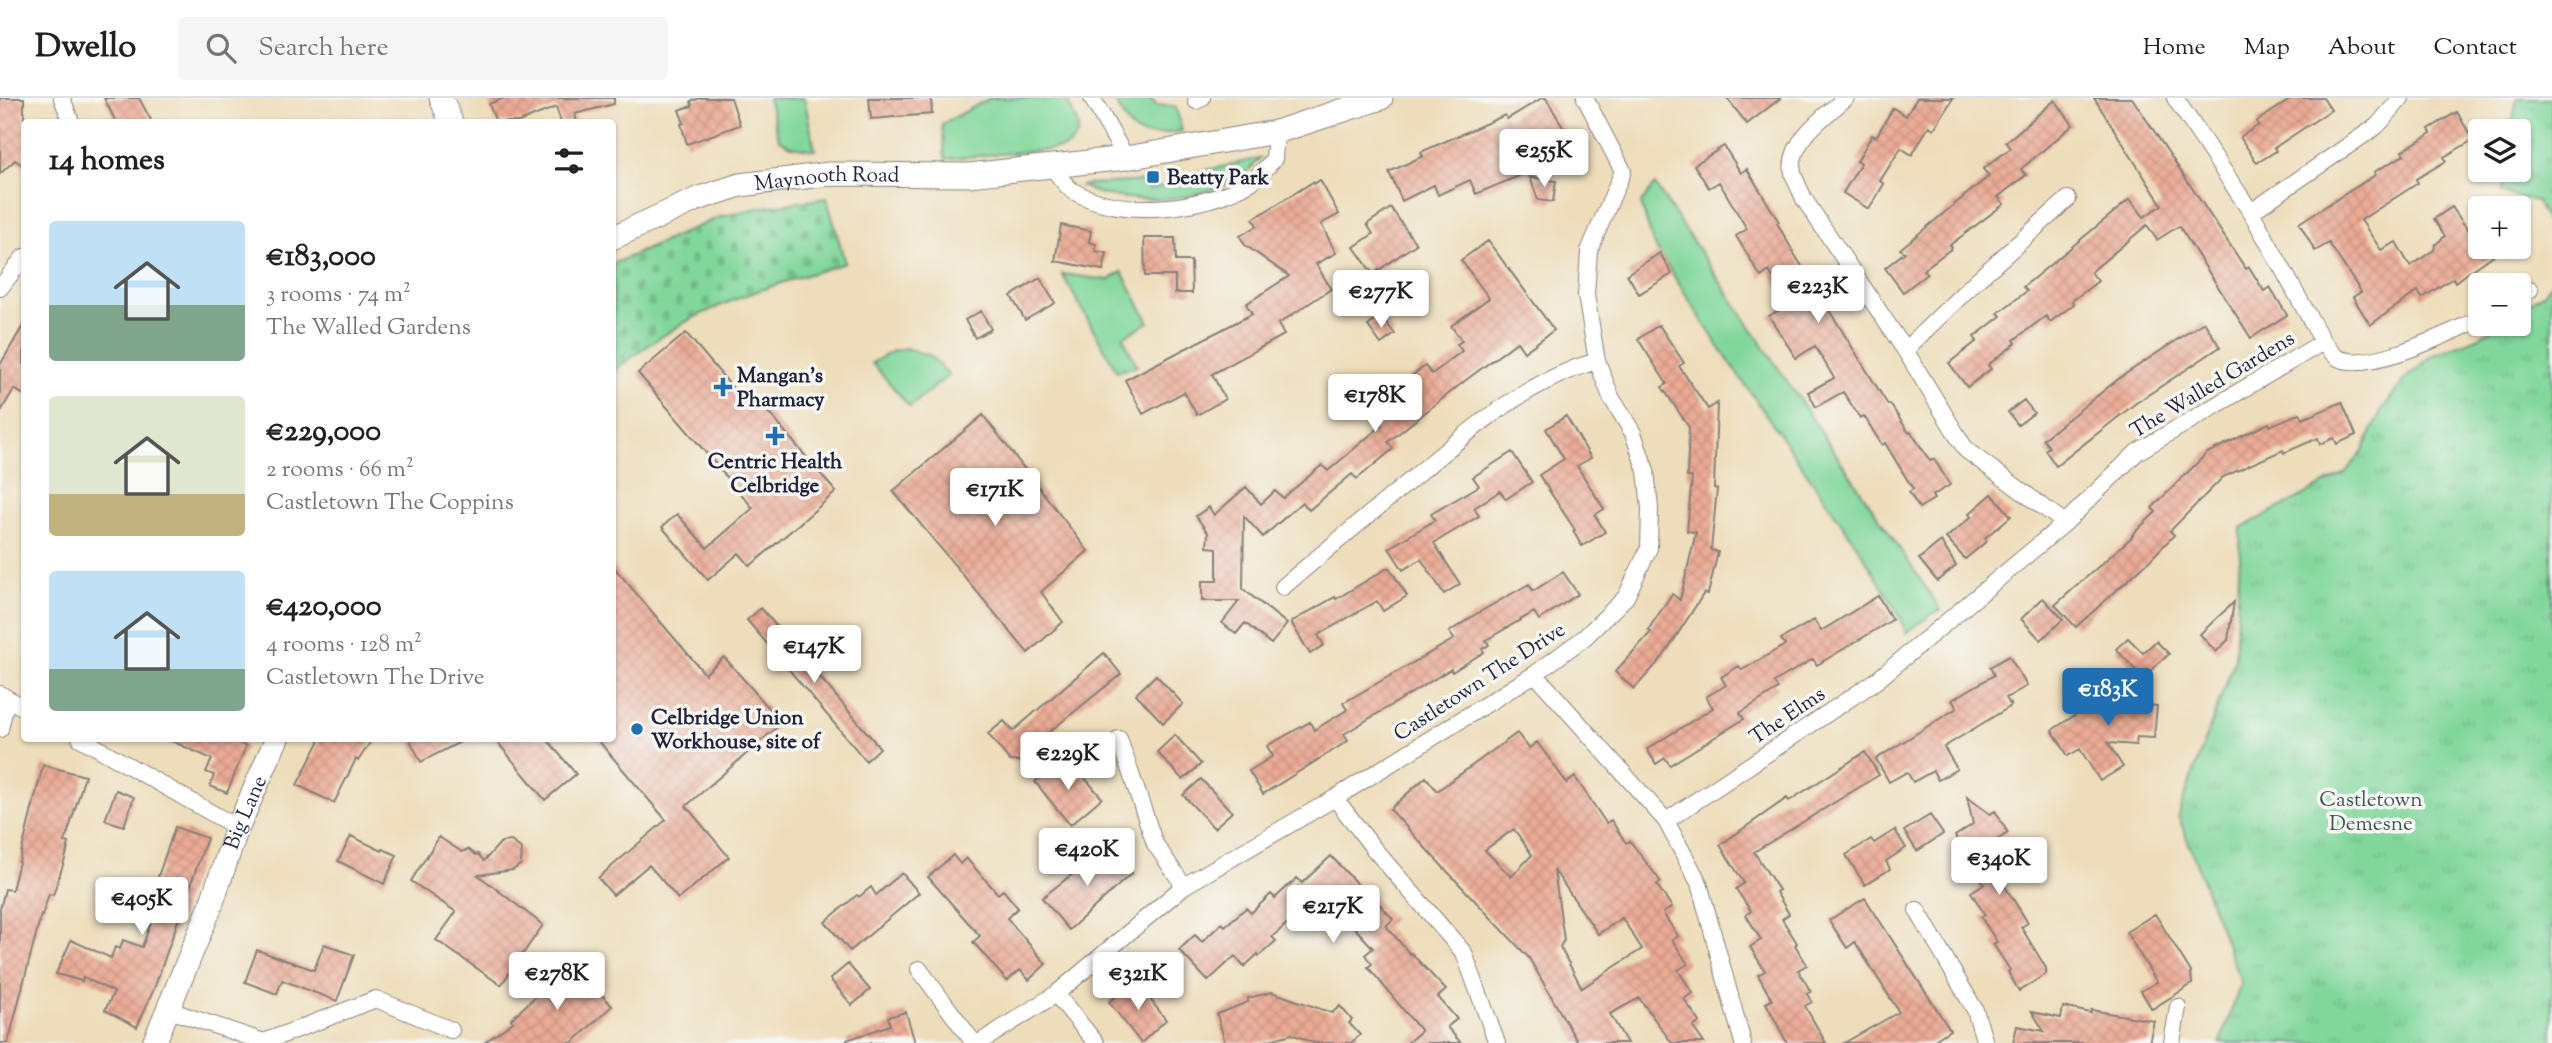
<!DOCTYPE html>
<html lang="en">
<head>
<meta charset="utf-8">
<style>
  :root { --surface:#fff; --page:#f6f6f6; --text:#202124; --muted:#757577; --line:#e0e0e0; --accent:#1f6fb2 }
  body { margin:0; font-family:"Sorts Mill Goudy",serif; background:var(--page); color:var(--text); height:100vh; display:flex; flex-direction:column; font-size:26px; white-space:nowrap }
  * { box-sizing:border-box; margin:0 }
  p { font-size:23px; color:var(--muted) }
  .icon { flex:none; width:38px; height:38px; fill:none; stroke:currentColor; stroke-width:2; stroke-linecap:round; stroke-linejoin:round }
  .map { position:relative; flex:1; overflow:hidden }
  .side { position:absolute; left:21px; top:21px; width:595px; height:623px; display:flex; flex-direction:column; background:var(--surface); border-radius:7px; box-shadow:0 2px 5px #0004 }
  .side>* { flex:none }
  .tools { position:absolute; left:2468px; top:21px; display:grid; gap:14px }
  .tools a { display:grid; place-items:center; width:63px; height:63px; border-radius:7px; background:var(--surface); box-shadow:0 2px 5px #0004; font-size:35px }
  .price { position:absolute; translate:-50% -60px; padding:0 16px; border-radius:7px; background:#fff; color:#222; font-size:23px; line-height:46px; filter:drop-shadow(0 2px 4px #0008) }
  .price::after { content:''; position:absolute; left:50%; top:42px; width:21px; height:16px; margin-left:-10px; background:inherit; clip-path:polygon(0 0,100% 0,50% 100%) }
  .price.current { background:var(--accent); color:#fff }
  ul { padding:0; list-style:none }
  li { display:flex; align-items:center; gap:21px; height:175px; padding:0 28px }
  li span { display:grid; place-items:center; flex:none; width:196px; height:140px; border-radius:7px; color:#555 }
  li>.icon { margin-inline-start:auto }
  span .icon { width:84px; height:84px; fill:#fffc; stroke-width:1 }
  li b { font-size:30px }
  h2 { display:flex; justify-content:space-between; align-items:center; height:84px; padding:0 28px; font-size:30px }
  header { display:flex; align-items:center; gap:42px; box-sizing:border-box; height:98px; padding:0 35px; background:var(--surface); border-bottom:2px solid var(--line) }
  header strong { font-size:33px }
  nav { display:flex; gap:38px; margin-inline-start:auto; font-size:24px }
  .search { width:490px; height:63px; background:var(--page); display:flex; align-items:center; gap:18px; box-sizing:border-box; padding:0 24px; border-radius:7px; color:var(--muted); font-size:26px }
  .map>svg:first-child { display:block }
</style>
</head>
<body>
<header>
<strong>Dwello</strong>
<div class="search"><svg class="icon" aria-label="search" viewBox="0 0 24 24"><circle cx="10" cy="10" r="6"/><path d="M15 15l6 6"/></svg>Search here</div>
<nav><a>Home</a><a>Map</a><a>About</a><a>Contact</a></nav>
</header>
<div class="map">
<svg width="2552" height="945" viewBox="0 0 2552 945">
  <defs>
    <pattern id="cemetery-stones" width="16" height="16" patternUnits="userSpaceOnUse" patternTransform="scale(1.75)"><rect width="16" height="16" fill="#81d79b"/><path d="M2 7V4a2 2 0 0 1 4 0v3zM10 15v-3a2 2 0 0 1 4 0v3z" fill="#6fb886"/></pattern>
    <pattern id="park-tufts" width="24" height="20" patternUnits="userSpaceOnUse" patternTransform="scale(1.75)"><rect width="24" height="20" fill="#81d79b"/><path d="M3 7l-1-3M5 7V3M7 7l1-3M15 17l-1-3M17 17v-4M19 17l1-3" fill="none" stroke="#6fb886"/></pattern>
    <pattern id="building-cross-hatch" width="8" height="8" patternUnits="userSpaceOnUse" patternTransform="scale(1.75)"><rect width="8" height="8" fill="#ebab95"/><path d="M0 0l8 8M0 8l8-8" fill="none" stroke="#c99381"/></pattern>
  </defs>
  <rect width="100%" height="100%" fill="#f6f6f2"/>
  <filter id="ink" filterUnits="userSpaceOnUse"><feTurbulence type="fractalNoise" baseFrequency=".0143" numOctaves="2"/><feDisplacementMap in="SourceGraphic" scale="14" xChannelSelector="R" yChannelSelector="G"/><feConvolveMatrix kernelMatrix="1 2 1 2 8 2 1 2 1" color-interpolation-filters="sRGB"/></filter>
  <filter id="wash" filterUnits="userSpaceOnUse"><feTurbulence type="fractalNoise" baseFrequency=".00686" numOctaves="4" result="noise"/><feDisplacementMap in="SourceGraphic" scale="28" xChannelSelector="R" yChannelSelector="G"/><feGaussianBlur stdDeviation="1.57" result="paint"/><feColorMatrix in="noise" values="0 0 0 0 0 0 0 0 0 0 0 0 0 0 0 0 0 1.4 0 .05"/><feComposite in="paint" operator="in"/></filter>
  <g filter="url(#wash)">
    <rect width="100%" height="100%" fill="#eeddba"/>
    <path fill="#81d79b" stroke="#527c6b" stroke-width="2" d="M768,0H804L815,52L791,48L779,41Z
      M990,0H1066C1075,21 1089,37 1063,50L945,61L942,26Z
      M1114,0H1150L1156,7L1176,9L1182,33C1137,40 1134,43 1114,0Z
      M1260,60C1255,65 1250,72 1245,76C1206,104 1124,110 1081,88L1089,86L1148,83L1149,91L1180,85L1181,79L1186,77Z
      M1655,87L1941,512L1932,516L1906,535L1899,517L1860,452L1719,249L1653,145L1641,105Z
      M1122,174L1149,224L1123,239L1137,268L1117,273L1062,176L1108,182Z
      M905,250L930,258L949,277L910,309L872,265L891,254Z"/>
    <path fill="url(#cemetery-stones)" stroke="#527c6b" stroke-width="2" d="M827,100L845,165C799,179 752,193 708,213C679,225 637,254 613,274V166L717,120L757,110Z"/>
    <path fill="url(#park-tufts)" stroke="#527c6b" stroke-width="2" d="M2517,0H2552V136L2537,103L2501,95L2505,72H2518V33H2511Z
      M2552,184V945H2220L2241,885L2178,717L2235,561L2241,430L2344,376L2364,351L2380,315L2404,282L2433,257L2480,239L2499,226H2518V213L2544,195Z"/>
    <g id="blocks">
      <path fill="url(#building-cross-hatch)" fill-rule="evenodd" d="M0,0H24V68L15,62L0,76Z
        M104,0H139L152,24H116Z
        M504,0H614V6L575,16L577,24H561L556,9L519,24H496L489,6Z
        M700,0H731L740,27L687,46L681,26L684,25L679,12L692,8L691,3Z
        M869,0H931L932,16L871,21Z
        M1542,0H1546L1575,50L1529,77L1528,74L1476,96L1470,82L1438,97L1434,87L1402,103L1389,74L1423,58L1421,54L1505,17L1507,21Z
        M1727,0H1781L1747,26Z
        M1917,0H1953L1934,31L1929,28L1912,57L1901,50L1880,83L1884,86L1869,111L1843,95L1861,65L1857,63L1872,37L1876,39L1893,10L1906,18Z
        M2094,0H2132L2246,171L2249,169L2264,193L2270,189L2287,217L2251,240L2179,128L2157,142L2147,127L2091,174L2098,183L2072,203L2074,206L2050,224L2046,218L2014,242L2016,245L1988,267L1991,271L1967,289L1949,265L1977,243L1974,239L2001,218L1998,215L2027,193L2023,189L2130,101L2144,119L2162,107Z
        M2293,0H2323L2331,12L2274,50L2276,53L2257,65L2240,39L2259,27L2257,23Z
        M2055,2L2073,27L2021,71L2026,77L1998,99L2004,106L1950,147L1952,150L1923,172L1927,176L1903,194L1885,170L1905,154L1900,151L1989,78L1983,71L2011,50L2006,44Z
        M2457,14L2473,42L2444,59L2446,63L2416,81L2418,85L2361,122L2381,152L2396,144L2410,168L2434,152L2435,147L2445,138L2434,121L2452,109L2468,132L2480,125V149H2505L2455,184L2453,180L2422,200L2418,193L2370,227L2353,199L2361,194L2329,145L2315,153L2299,125L2375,77L2374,74L2404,57L2402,53L2431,35L2429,31Z
        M1724,48L1741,75L1747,71L1779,124L1777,125L1795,157L1888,307L1890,306L1909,335L1911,334L1930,363L1934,361L1950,387L1932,398L1934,401L1919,410L1909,394L1913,391L1885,345L1882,347L1864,318L1860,320L1843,294L1816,309L1808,294L1834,280L1815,248L1796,260L1769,218L1789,206L1769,173L1761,179L1736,138L1747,131L1719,84L1709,90L1694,67Z
        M1530,79L1556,83L1553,104L1538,102Z
        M1320,82L1339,116L1321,126L1336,155L1316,166L1331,191L1278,226L1284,237L1212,276L1225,301L1197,317L1184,294L1143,316L1125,282L1252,216L1246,206L1289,178L1245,147L1240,138L1257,128L1253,121L1313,84L1314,86Z
        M1391,110L1416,146L1373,176L1354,149L1373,136L1367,126Z
        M1061,127L1091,133L1089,144L1096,146L1095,153L1107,155L1103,172L1055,163Z
        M1144,140H1175L1176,163H1191L1192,195H1175V178H1145Z
        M1488,143L1554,232L1524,254L1517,244L1466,282L1388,344L1393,351L1357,381L1352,376L1309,412L1302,404L1263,439L1244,418L1243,491L1287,526L1271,546L1245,525L1236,536L1222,525L1239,503H1202V483H1217V450L1207,449L1208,435L1196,418L1209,409L1214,417L1246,389L1261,406L1275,393L1283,400L1322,367L1328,373L1382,327L1376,318L1412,290L1406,282L1425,268L1432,276L1462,253L1457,246L1462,243L1451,228L1489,200L1461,162Z
        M1660,155L1672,176L1639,196L1627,176Z
        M1040,180L1055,205L1025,222L1011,198Z
        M981,213L991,231L975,240L965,222Z
        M1381,218L1395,236L1381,246L1368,228Z
        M2204,224L2220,249L2136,305L2056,368L2045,352L2049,349L2043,341L2121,279Z
        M24,226V297L14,291L0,315V267Z
        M1659,227L1684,265L1679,268L1708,311L1717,305L1714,390L1717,391L1711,452L1718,454L1708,496L1704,495L1663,559L1634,591L1615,574L1651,534L1648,532L1672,496L1680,502L1696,434L1687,433L1692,379H1687L1689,329L1662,289L1667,286L1638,241Z
        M686,235L749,309L758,302L836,394L750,468L739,455L708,482L662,429L677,416L707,450L753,410L638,275Z
        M2024,302L2034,315L2018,327L2008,314Z
        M2342,304L2356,337L2337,346L2334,340L2320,346L2318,340L2284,355L2283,352L2223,379L2170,433L2174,437L2150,462L2076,529L2055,507L2133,438L2132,437L2156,414L2152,410L2207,355L2269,325L2270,328L2300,315L2303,321Z
        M983,317L1088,453L1041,494L1063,524L1028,555L893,393Z
        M1566,318L1591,360L1577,368L1604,411L1595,417L1605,434L1582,448L1573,433L1575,432L1539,377L1564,361L1546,331Z
        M1512,354L1532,384L1506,401L1500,393L1474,410L1479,418L1434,445L1460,486L1444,496L1421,461L1403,472L1389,450L1435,422L1431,416L1479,388L1473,379Z
        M1992,396L2011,418L1985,440L1987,443L1965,461L1946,440L1971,419L1969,416Z
        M1941,443L1956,468L1937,483L1919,461Z
        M612,467L705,576L724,559L782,625L686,708L729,759L678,801L649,767L613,797L598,780L666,722L596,640H612Z
        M1389,469L1407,498L1383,513L1377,503L1318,537L1324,547L1310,556L1291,524L1335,499L1336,501Z
        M1563,474L1578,496L1539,522L1534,514L1486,542L1489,547L1482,551L1484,554L1452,574L1451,571L1344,636L1348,643L1263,696L1249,673L1273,658L1267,648L1310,624L1314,632L1347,612L1343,605L1454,541L1449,534L1476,516L1529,486L1533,493Z
        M1878,498L1892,522L1817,567L1813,561L1774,584L1778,591L1740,615L1744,621L1670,667L1665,660L1656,666L1647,651L1713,610L1706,599L1726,587L1721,579L1739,568L1742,572L1785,547L1781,541L1814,522L1821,533Z
        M2043,500L2063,521L2041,542L2021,521Z
        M2234,504L2228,542L2216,554L2200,536Z
        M761,510L880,650L866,663L747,522Z
        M2128,540L2143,555L2156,543L2169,556L2143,580L2116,551Z
        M1104,555L1121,576L1048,635V663H1010L988,636L1004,623L1013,633Z
        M2009,558L2027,588L2006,600L2011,608L1944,649L1957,671L1938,682L1933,673L1913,684L1907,674L1889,684L1876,661L1957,610L1952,602L1994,577L1990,569Z
        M1156,577L1183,606L1163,625L1136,596Z
        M2092,592L2127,595V592L2144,593L2143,606L2157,608L2154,640L2137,639L2136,647L2108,645L2123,669L2100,683L2080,651L2068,658L2052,632L2091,607Z
        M1517,635L1529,650L1537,644L1567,685L1575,679L1606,725L1611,722L1626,745L1630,743L1661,784L1657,787L1672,809L1663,815L1678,838L1672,842L1688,866L1678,872L1693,895L1684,901L1700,924L1693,929L1704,945H1672L1639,900L1610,916L1627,945H1578L1529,860L1429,754L1390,711L1426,679L1437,693ZM1514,731L1532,757L1511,779L1485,752ZM1554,772L1598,836L1622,820L1642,851L1582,890L1560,849L1564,842Z
        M1175,637L1201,666L1183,682L1157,654Z
        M165,640H228L246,648L227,695L210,688L214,677L206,674L212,661Z
        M321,640H373L358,663L356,661L334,705L297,687Z
        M409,640H468L421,664Z
        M494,640H546L576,676L545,702Z
        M1865,654L1879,677L1754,754L1779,792L1776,794L1789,816L1782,821L1797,845L1795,847L1807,867L1798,872L1811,894L1807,896L1812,904L1805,908L1826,945H1787L1766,905L1772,902L1758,877L1765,873L1750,849L1761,842L1746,817L1751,813L1736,791L1744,785L1720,747L1787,700L1789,703Z
        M1073,666L1102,700L1070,727L1035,684L1055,667L1069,669Z
        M43,667L85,678L65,744L69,745L65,761L53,797L49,796L42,818L41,817L8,945H0V811L5,791L12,792Z
        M1201,681L1232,714L1214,730L1183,697Z
        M116,692L134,699L124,728L105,722Z
        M1967,699L1990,716L1995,713L2008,735L1995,743L2009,766L1996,774L2028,825L2021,829L2046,870V876L2019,893L2008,874L2010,872L1993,846L1997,844L1981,819L1985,817L1971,794L1984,786L1955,738L1973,726Z
        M1930,717L1943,736L1917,753L1904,733Z
        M175,729L207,740L154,891L137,929L105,912L114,894L83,879L82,883L56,876L71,842L111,860L115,849L120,851L123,842L142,849L158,805L150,802Z
        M1895,732L1906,750L1886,763L1890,771L1865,787L1846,757L1871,741L1874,745Z
        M351,738L382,753L383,751L397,757L384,786L338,763Z
        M439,739L462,754L468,751L476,757L478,756L484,763L501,744L511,743L522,751L521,766L513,772L478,777L543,827L501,887L436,842L456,814L411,783Z
        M1109,749L1132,775L1069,832L1042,800L1085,766L1087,768Z
        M953,757L960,766L966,760L998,796L1003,792L1018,810L1007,820L1046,866L1029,882L1020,872L1007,883L973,844L980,838L928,779Z
        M1331,758L1357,786L1364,807L1373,799L1393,821L1386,828L1410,856L1411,855L1446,892L1438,899L1457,921L1447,929L1461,945H1407L1421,933L1368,869L1372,866L1365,857L1373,850L1330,803L1328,805L1323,800L1303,819L1299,815L1272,839L1276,843L1259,858L1258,856L1244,869L1235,858L1208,883L1179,852L1195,837L1202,844L1222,825L1225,828L1246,810L1251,815L1271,796L1275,800L1297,780L1302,785Z
        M902,775L919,795L850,853L825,824L857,797L859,799L871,789L876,797Z
        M1865,800L1950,932L1930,945H1844L1899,914L1855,844L1847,850L1829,822Z
        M2155,816L2191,874L2192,886L2152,911L2141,893L2157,884L2126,834Z
        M324,846L354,857L337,903L282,882L277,896L245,884L257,852L314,872Z
        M572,865L612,908L572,945H484L513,924L511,921Z
        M848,866L870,892L852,907L830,881Z
        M1136,883L1166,922L1141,945L1109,904Z
        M1272,894L1332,915L1340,908L1352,922L1349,925L1360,937L1351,945H1314L1292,936L1258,945H1225L1217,916L1248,904V900Z
        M2063,909L2091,915V912L2154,923L2149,945H2013L2017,928L2044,933L2032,914L2061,920Z
        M906,914L915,945H847V942L890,927L888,919Z"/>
    </g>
  </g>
  <g filter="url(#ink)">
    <use href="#blocks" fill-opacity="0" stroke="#88807a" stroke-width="2"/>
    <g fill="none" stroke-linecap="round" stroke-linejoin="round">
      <g stroke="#88807a" stroke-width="18">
        <path id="street" d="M62,0L71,24
          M1092,0L1126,60
          M1846,0C1826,17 1787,44 1793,75C1795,83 1801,93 1804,101L1905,252L1966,352L2065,425
          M2175,0L2251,114L2323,244C2327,249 2333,257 2338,260C2370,275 2448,235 2480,221
          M1196,3L1202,0
          M1052,69C1058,76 1065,88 1073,93C1122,121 1204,112 1251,84C1259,78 1267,69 1274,61L1276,34
          M2251,114L2377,28L2401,0
          M0,190L24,159
          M2518,200L2530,192
          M1905,252L1976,183L2068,101
          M1283,489C1324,454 1365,420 1406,386C1464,337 1523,284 1597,263
          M1535,576L1666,723L1699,785L1743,945
          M0,596L24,610
          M0,631L7,601
          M80,640L238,730
          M1119,641L1155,746L1184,788
          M1335,700L1374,751L1464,855L1497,945
          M1666,723L1876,583L2065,425L2137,354L2323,244
          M1917,812L1975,912L1985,945
          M919,871L974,945
          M1056,896L1096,945
          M169,912L264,944L376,901L451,932
          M979,945L1056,896L1184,788L1335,700L1535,576L1585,539L1626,499L1649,450L1650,410L1646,373L1633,335L1611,299L1597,263L1586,197L1589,153L1623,73L1585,0
          M2172,945L2178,909"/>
      </g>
      <g stroke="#88807a" stroke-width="25">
        <g id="secondary">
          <path d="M441,0L451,24"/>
          <path id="s1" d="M612,140L697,101L740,87L830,76L969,77L1126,60L1276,34L1381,0"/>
          <path id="s2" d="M154,945L210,810L235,736L277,640"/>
        </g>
      </g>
      <use href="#street" stroke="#fff" stroke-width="16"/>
      <use href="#secondary" stroke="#fff" stroke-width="23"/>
    </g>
  </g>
  <g fill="#1f6fb2" stroke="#f6f6f2" stroke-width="2.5">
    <rect x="1146" y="72" width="14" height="14" rx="3.5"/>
    <path d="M719.5 278.5h7v7h7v7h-7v7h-7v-7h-7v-7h7z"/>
    <path d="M771.5 327.5h7v7h7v7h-7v7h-7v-7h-7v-7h7z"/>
    <circle cx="637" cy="631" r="7"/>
  </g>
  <g text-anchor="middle" stroke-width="7" stroke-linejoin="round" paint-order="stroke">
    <g font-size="21" font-weight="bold" fill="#22223b" stroke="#f6f6f2" text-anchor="start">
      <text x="1167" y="86">Beatty Park</text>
      <text x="737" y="284">Mangan's<tspan x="737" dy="24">Pharmacy</tspan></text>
      <text x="775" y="370" text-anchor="middle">Centric Health<tspan x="775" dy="24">Celbridge</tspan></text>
      <text x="651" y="626">Celbridge Union<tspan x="651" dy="24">Workhouse, site of</tspan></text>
    </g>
    <g font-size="21" fill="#22223b" stroke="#f6f6f2">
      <text dy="7" stroke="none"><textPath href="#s1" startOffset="226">Maynooth Road</textPath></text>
      <text transform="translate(2212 286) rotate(-31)" y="7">The Walled Gardens</text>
      <text transform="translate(1479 583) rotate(-33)" y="7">Castletown The Drive</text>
      <text transform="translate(1787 617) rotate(-34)" y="7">The Elms</text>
      <text dy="7" stroke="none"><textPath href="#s2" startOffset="248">Big Lane</textPath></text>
    </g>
    <g font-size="21" fill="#3e5858" stroke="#f6f6f2">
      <text x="2371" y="708">Castletown<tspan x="2371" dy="24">Demesne</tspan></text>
    </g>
  </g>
</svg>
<div class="tools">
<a><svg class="icon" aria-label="layers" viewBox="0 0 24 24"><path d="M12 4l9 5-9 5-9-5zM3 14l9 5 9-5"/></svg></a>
<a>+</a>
<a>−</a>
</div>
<b class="price" style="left:1544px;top:91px">€255K</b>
<b class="price" style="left:1818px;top:227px">€223K</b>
<b class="price" style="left:1381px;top:232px">€277K</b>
<b class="price" style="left:1375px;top:336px">€178K</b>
<b class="price" style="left:995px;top:430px">€171K</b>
<b class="price" style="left:814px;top:587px">€147K</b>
<b class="price current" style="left:2108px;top:630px">€183K</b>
<b class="price" style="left:1068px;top:694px">€229K</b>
<b class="price" style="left:1087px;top:790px">€420K</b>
<b class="price" style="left:1999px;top:799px">€340K</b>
<b class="price" style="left:142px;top:839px">€405K</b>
<b class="price" style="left:1333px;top:847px">€217K</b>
<b class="price" style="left:557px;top:914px">€278K</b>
<b class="price" style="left:1138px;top:914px">€321K</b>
<section class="side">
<h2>14 homes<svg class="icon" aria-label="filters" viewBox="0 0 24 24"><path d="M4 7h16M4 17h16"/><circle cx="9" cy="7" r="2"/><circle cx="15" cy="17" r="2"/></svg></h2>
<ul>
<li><span style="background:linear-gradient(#bfe0f5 60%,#7fa58c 0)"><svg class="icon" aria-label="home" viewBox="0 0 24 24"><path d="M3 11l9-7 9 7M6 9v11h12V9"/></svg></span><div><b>€183,000</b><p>3 rooms · 74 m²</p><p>The Walled Gardens</p></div></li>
<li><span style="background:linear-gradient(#dfe7d0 70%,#c2b280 0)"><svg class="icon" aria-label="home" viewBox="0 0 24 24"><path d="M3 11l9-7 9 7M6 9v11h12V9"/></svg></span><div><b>€229,000</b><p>2 rooms · 66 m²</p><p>Castletown The Coppins</p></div></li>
<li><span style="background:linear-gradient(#bfe0f5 70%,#7fa58c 0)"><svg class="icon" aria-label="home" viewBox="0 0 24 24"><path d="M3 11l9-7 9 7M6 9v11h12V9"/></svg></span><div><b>€420,000</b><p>4 rooms · 128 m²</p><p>Castletown The Drive</p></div></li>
</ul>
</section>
</div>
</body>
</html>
